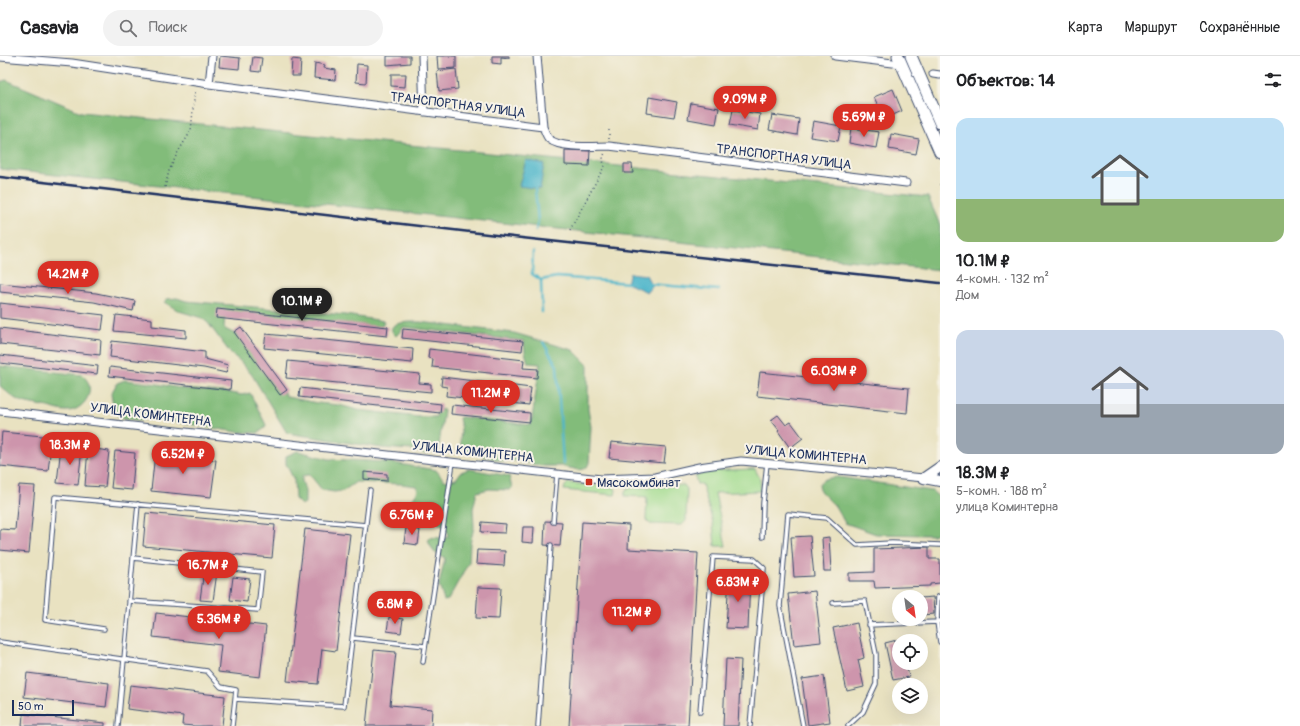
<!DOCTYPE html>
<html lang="ru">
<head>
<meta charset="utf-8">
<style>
  :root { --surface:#fff; --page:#f2f2f2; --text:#202124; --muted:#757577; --line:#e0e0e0; --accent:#d93025 }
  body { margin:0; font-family:Pangolin,sans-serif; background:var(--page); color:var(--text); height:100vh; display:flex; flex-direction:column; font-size:15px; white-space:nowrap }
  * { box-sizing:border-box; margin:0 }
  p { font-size:13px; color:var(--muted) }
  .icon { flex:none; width:22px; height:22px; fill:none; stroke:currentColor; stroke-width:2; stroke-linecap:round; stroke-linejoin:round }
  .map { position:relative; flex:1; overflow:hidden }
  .side { display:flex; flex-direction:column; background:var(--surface); width:360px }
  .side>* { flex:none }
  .needle { width:26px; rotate:151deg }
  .tools { position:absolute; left:892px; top:534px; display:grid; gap:8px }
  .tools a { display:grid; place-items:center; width:36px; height:36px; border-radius:50%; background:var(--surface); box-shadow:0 4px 16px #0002; font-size:20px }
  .scale { position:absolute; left:12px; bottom:10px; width:62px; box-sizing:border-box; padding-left:4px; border:2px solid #1b2f5e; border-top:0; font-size:11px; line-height:14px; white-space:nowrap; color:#1b2f5e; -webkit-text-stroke:3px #f7f3e8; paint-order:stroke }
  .price { position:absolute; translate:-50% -34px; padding:0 9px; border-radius:14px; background:var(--accent); color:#fff; font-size:13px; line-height:26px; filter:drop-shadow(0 1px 2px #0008) }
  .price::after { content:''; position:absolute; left:50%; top:24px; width:12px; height:9px; margin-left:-6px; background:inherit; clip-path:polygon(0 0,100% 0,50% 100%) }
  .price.on { background:#222; color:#fff }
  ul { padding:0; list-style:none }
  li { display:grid; align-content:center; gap:8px; height:212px; padding:0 16px }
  li span { display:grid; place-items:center; height:124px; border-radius:12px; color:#555 }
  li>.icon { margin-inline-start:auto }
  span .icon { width:72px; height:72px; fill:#fffc; stroke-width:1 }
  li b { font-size:17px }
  h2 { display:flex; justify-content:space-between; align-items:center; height:48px; padding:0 16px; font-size:17px }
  header { display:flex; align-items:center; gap:24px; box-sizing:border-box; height:56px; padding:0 20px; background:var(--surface); border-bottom:1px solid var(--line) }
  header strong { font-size:19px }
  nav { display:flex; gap:22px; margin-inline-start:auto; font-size:14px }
  .search { width:280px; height:36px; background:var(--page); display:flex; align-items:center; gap:10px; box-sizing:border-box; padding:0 14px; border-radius:22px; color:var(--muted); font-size:15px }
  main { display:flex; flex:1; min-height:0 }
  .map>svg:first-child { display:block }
</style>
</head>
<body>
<header>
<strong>Casavia</strong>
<div class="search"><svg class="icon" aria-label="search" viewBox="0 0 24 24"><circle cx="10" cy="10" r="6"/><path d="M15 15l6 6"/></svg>Поиск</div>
<nav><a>Карта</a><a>Маршрут</a><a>Сохранённые</a></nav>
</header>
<main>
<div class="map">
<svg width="940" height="670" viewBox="0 0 940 670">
  <rect width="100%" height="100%" fill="#f7f3e8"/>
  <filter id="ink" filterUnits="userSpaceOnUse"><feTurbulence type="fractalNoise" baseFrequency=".025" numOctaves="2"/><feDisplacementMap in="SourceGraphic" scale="8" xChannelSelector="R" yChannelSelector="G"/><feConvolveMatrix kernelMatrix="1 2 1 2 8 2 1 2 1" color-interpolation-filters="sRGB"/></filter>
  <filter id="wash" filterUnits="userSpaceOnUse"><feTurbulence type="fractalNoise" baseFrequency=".012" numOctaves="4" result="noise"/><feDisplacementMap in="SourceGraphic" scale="16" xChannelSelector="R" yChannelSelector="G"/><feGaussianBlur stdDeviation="0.9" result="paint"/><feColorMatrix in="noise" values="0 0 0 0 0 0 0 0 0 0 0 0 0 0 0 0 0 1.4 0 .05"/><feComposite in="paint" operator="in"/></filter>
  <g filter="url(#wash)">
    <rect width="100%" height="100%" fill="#e9e2c1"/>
    <path fill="#a3dc8f" stroke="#5f8676" d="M755,413L760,423L761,435L715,437L726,490H715L713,467L702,428H697L695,420L707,415Z
      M568,427L614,431L616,434L615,439L564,434L565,430Z
      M684,429L687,433L686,465L682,469L650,468L646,464L647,441L625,440V435L628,432Z"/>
    <path fill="#82bc7a" stroke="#4e766c" d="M6,24L81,56L928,141L940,169V214L0,113V26Z
      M177,242L186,245L345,259L384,265L383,269L378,272L225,258L224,271L225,273L241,281L287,341L317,347L339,349L358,354L419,361H436L438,353L444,354C443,366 440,378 439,390L433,396L425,398L413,394L382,392L287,377L252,319L239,304L231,298L208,267L202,262L179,255L164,246L167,243Z
      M420,266L514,277L573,294L588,309V353L591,371L589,407L587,411L584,413L579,414L561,410H543L510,404L502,405L468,396C458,390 460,385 461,376C461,372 460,367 459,362L461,361L531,369L540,308L528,307L525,296L524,285L404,271L396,280C380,265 413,266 420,266Z
      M0,310L82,319C99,332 84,356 66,355C60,355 53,352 48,351C39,349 29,348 20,345C13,342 6,335 0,330Z
      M125,324L157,328L186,333L224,336L242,339L250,337L266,369L265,372L258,377L237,376L158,363L136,364L119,361L114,355L111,338L117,327Z
      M298,395L329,403L387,406L436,414L444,424L448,425L456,423L461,416L469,413L509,420L512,432L509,434L489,433L477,436L473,453L474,471L470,488L469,506L448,544L444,545L439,529L445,502L434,496L428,485L430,482C436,480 442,484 448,481L447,474L437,466L421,469L415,464L407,463L400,458V454C407,445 414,445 418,434L416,430L401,428L356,426L343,435L334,436L322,434L310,419H306L302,421V425L305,434V447L301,449L295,443L294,424L286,408V400Z
      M838,421L932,435L940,442V475L933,479L876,478L845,467L835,450L820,435L819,428C823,422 831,422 838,421Z"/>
    <path fill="#4db6ca" stroke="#347294" d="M526,104L544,108L540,133L519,130Z
      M630,217L646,219L652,230L647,236L627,227Z"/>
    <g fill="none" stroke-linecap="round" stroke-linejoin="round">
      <path stroke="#4db6ca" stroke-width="2.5" d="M535,132L538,165L536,174
        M533,196L532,218L541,224L542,256
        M541,224L557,221L629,227
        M648,228L719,234
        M543,286L557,310L563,408"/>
    </g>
    <g id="blocks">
      <path fill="#cd95ac" d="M220,0L240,2L239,13L219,11Z
        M387,0H410V7L387,9Z
        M437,0H456V12L438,13Z
        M492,0H509V2L501,1V8L492,7Z
        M253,1L262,2L260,16L251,15Z
        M292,3L301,4L300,20H291Z
        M315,7L325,9L324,12L336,14L335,24L314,22Z
        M357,8L367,9L366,27L356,26Z
        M456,13L458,33L439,35L437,15Z
        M391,18H406L405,31L391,30Z
        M893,33L902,55L884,63L874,41Z
        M649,41L677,46L674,61L647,57Z
        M691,47L719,52L716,68L688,63Z
        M733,54L760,58L758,74L730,69Z
        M772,59L799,63L797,79L769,74Z
        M813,65L841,70L838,85L810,81Z
        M851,72L879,76L876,92L849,87Z
        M891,78L919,83L916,98L889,93Z
        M565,94L590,95L589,110L565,109Z
        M624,108H632L633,117H624Z
        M0,227L96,237L135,245L133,255L94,246L0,236Z
        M0,247L104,259L102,274L0,262Z
        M217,253L388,271L387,280L216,262Z
        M116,259L152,263V270L186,274V282L114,275Z
        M241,271L287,334L280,339L234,276Z
        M0,272L101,284L100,299L0,288Z
        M403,273L523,285L522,295L402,282Z
        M266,278L413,293L412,307L264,292Z
        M112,285L205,296V303L228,309L226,317L204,312L110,301Z
        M429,293L524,304L523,312L538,313L537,322L432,311L433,303L428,302Z
        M0,299L98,310L97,318L0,307Z
        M288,305L420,318L419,327L431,328V336L286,322Z
        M110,311L231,325L230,334L109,320Z
        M760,316L909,332L907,357L757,340Z
        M442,321L531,332L529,349L446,340L447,331L441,330Z
        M300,332L441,348L440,357L299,341Z
        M452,349L530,357V366L451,358Z
        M778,359L786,369L791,366L803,382L790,392L778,375L779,374L771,364Z
        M2,376L52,381L48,415L0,410V387H1Z
        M611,386L666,391L664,407L609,402Z
        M61,390L82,392L78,429L57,427Z
        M88,392L109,395L105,431L85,430Z
        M115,395L135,397L132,434L111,432Z
        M155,397L216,404L211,441L151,435Z
        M364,416L387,418V425L364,423Z
        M19,429L35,430L29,497L0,494V473L15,474Z
        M146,457L275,469L272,502L143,490Z
        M545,465L562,466L560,490L544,489Z
        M482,466L506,468L505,477L481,476Z
        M582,466L629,469L628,493L698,497L688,670H569Z
        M523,471H534L533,487L522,486Z
        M406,472L420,474L418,489L404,487Z
        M305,473L350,478L336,595L322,593L318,628L287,625Z
        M810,480L814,520L794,521L791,481Z
        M829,481L831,515H824L822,482Z
        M929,491V503H940V527L930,528V530L875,532L874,525H849V517L874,516V493Z
        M477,494L505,495L504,510L476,508Z
        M204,514L217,516L213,545L200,544Z
        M729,520L750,521L748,573L726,572Z
        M233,521L250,523L247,546L230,544Z
        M478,531L501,532L499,563L476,562Z
        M815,535L821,586L794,589L788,538Z
        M933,541L934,558L921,559V542Z
        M156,557L266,570L260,621L218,616L221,589L153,581Z
        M389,561L403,563L401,577L387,575Z
        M857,567L864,602L858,604L864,631L847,635L833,572Z
        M901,583L902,585H899V607H906L909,621L893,624L885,587Z
        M374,594L396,596L390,649L432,653L431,670H366Z
        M726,603L741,604L738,670H723Z
        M27,617L109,627L106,651L24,641Z
        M824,620L830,666L808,669L802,623Z
        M130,629L225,640L222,670H194L182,669L183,660L127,653Z
        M23,658L105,667V670H22Z"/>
    </g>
  </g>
  <g filter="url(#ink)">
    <use href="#blocks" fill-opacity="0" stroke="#3a4a6d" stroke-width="1"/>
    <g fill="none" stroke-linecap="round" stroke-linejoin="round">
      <g stroke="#3a4a6d" stroke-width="5.5">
        <path id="lane" d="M553,466L557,418
          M762,481L763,447L767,407
          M940,540L938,541L937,566L940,565
          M129,545L258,554L262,516L133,502
          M833,547L865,545L876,598V628L863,656L848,670
          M869,569L937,566L940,586
          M104,573L45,564L55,441L366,469
          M353,582L425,590
          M0,586L207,615L221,631L236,634L235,643
          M423,606L453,406
          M700,656L713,501L754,503L764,512L750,670
          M118,670L138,448
          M232,670L235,643L344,650L370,434
          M538,670L551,489
          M803,670L780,550L788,458L827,462L857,489L892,487L940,489"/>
      </g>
      <g stroke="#3a4a6d" stroke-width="9">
        <path id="street" d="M422,0L424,56
          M537,0L543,71
          M835,0L901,8
          M0,1L72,7L209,28L543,71C545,75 546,80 549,83C561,93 593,90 609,90L906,127
          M933,18L940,19
          M209,28L212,0
          M0,355L601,423L655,421L699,411L741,405L924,422"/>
      </g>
      <g stroke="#3a4a6d" stroke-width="12">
        <path id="secondary" d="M924,422L940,411
          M924,422L940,425"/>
      </g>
      <g stroke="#3a4a6d" stroke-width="13">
        <path id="primary" d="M898,0L940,96
          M911,0L940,67"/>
      </g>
      <path stroke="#3a4a6d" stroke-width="1.5" stroke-dasharray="1 3" stroke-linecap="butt" d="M609,83V73
        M940,128V130
        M165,131L169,115L178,96L191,75L195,34
        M570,174L604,111L603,101L605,97"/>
      <use href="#lane" stroke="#fff" stroke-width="3.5"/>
      <use href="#street" stroke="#fff" stroke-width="7"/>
      <use href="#secondary" stroke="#fff" stroke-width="10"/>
      <use href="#primary" stroke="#fff" stroke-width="11"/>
      <path stroke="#1b2f5e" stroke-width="2.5" d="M0,121L522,182L940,227"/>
    </g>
  </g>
  <rect fill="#c8321e" stroke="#f7f3e8" stroke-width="1.5" x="585" y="422" width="8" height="8" rx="2"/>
  <g text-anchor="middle" stroke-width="4" stroke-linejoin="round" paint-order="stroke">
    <g font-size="13" fill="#1b2f5e" stroke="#f7f3e8">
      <text transform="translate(458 48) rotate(7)" y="5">ТРАНСПОРТНАЯ УЛИЦА</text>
      <text transform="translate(784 100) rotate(7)" y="5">ТРАНСПОРТНАЯ УЛИЦА</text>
      <text transform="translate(151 358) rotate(7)" y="5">УЛИЦА КОМИНТЕРНА</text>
      <text transform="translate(473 395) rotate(6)" y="5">УЛИЦА КОМИНТЕРНА</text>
      <text transform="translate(806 398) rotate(5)" y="5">УЛИЦА КОМИНТЕРНА</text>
    </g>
    <g font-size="13" fill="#1b2f5e" stroke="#f7f3e8" text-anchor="start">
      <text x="597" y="431">Мясокомбинат</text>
    </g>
  </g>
</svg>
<div class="tools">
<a><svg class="needle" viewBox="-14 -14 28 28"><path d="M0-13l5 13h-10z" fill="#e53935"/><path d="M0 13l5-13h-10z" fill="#757577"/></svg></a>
<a><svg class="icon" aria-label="locate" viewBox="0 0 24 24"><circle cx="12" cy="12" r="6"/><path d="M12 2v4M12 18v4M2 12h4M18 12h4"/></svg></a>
<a><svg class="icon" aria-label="layers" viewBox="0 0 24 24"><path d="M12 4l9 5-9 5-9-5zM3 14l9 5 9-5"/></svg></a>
</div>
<div class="scale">50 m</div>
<b class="price" style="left:745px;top:64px">9.09M ₽</b>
<b class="price" style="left:864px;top:82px">5.69M ₽</b>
<b class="price" style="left:68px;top:239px">14.2M ₽</b>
<b class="price on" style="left:302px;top:266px">10.1M ₽</b>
<b class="price" style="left:834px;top:336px">6.03M ₽</b>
<b class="price" style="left:491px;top:358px">11.2M ₽</b>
<b class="price" style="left:70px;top:410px">18.3M ₽</b>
<b class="price" style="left:183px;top:419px">6.52M ₽</b>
<b class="price" style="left:412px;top:480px">6.76M ₽</b>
<b class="price" style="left:208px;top:530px">16.7M ₽</b>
<b class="price" style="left:738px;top:547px">6.83M ₽</b>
<b class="price" style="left:395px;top:569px">6.8M ₽</b>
<b class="price" style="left:632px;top:577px">11.2M ₽</b>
<b class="price" style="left:219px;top:584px">5.36M ₽</b>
</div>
<section class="side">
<h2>Объектов: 14<svg class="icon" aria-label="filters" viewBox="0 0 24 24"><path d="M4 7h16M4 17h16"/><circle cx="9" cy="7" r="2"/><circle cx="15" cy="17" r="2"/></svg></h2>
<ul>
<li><span style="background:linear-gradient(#bfe0f5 65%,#8fb573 0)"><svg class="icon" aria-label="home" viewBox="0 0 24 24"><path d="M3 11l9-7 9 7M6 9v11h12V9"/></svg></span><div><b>10.1M ₽</b><p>4-комн. · 132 m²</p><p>Дом</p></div></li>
<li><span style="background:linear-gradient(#c9d6e8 60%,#9aa5b1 0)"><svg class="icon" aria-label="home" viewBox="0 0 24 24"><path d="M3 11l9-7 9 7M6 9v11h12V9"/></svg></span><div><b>18.3M ₽</b><p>5-комн. · 188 m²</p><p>улица Коминтерна</p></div></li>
</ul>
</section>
</main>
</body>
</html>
